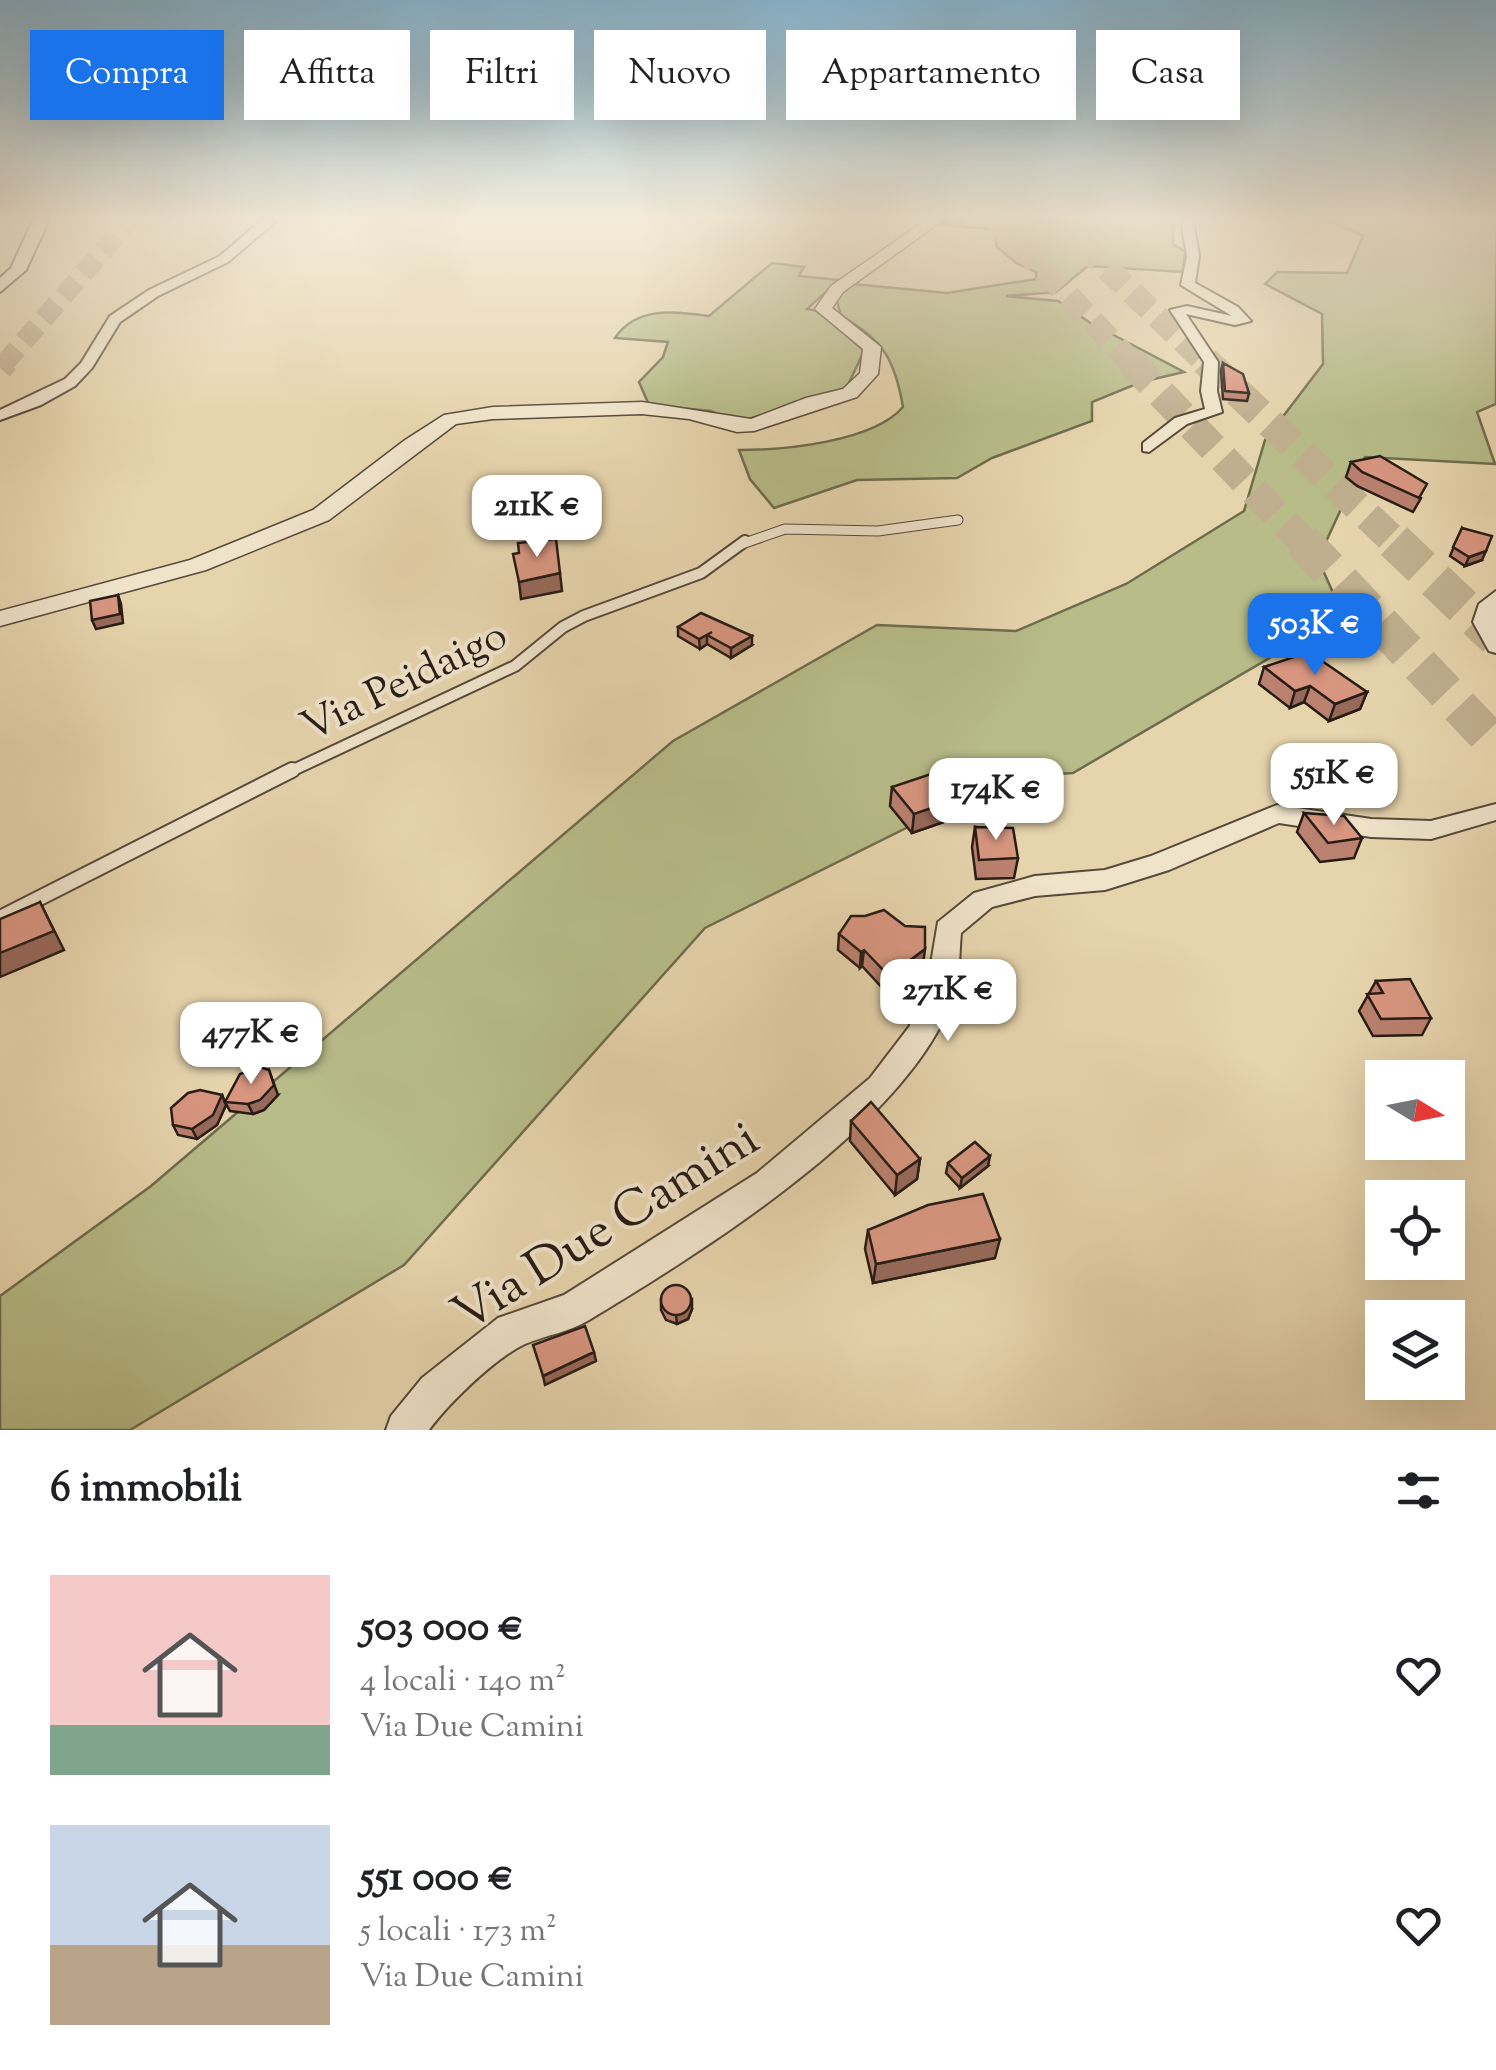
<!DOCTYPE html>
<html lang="it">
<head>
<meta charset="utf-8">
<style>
  :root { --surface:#fff; --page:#f2f2f2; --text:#202124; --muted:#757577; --accent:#1a73e8 }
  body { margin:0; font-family:"Sorts Mill Goudy",serif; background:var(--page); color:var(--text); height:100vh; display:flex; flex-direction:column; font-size:38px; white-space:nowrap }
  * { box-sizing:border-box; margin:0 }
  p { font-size:32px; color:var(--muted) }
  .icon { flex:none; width:55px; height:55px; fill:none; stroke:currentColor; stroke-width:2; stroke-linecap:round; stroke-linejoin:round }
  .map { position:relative; height:1430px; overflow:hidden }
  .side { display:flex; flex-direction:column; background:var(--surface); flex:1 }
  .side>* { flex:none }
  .banner { position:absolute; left:30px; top:30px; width:1438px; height:90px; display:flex; gap:20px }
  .needle { width:65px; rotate:100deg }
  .controls { position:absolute; left:1365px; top:1060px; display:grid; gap:20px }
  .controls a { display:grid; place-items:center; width:100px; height:100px; border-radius:0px; background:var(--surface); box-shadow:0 10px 40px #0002; font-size:50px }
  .price { position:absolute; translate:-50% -85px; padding:0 22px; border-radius:20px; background:#fff; color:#222; font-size:32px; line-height:65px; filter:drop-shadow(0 2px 5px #0008) }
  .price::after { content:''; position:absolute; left:50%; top:60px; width:30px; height:22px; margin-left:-15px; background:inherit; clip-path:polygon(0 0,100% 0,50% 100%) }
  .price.active { background:var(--accent); color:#fff }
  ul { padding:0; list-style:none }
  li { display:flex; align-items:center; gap:30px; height:250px; padding:0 50px }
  li span { display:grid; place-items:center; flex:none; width:280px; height:200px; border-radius:0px; color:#555 }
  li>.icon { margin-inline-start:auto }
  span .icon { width:120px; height:120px; fill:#fffc; stroke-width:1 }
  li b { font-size:42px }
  h2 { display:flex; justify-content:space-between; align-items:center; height:120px; padding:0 50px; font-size:42px }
  .pill { padding:0 35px; border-radius:0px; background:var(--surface); box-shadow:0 10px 40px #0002; font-size:35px; line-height:90px }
  .pill.active { background:var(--accent); color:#fff }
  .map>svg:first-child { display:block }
</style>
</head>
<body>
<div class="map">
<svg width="1496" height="1430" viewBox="0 0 1496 1430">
  <rect width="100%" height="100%" fill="#e6d4ad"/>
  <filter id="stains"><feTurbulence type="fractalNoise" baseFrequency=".002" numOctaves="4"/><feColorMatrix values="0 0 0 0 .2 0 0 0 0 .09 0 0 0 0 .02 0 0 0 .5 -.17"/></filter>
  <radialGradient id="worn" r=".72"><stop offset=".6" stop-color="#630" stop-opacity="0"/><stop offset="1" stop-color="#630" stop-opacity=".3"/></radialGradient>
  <path fill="#b7bc89" stroke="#6f6c4e" stroke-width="2.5" d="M942,220H1173V244L1185,252L1183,272L1088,266L1056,292L1006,296L1058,301L1089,322L1184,372L1141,382L1092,402V421L992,458L957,478L857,480L774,508L750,479L739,450C784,450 873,442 903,407C895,360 883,339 841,316L836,298L853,284L947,293L1036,279V272L1016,263L996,246V230L939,224Z
    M1326,220H1496V404L1477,412L1495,464L1365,457L1318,559L1343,615L1073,773L1009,777L705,928L404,1265L130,1430H0V1296L151,1186L673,741L877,625L1016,631L1126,584L1244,511L1265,440L1323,364L1322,314L1265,284L1277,272L1347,273L1363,236Z
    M772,263L804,267L799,276L839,280L807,309L817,311L865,349L846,389L739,422L710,411L649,405L639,382L663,357L668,342L615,338C636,306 675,311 709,316Z"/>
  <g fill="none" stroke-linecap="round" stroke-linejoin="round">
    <path stroke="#c0af8e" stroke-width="20" stroke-dasharray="20 10" stroke-linecap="butt" d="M4,364L130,220"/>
    <path stroke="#c0af8e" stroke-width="26" stroke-dasharray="26 12" stroke-linecap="butt" d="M0,368L6,361"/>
    <path stroke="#c0af8e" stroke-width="24" stroke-dasharray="24 11" stroke-linecap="butt" d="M996,220L1133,364
      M1056,220L1207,364"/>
    <path stroke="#c0af8e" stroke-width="30" stroke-dasharray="30 15" stroke-linecap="butt" d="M1130,361L1305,544
      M1205,361L1397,544"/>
    <path stroke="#c0af8e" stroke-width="38" stroke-dasharray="38 19" stroke-linecap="butt" d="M1302,541L1496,745
      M1394,541L1496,638"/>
    <g stroke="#574a3a" stroke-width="11">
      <path id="service-far2" d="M742,544L785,529L878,531L958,520"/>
    </g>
    <g stroke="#574a3a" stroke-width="14">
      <path id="service-far1" d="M287,773L515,666L563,627L584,616L701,573L745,541"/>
    </g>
    <g stroke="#574a3a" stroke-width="18">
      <path id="service" d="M0,918L292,770"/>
    </g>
    <g stroke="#574a3a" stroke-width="4">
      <path id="minor" d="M262,220H277L228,262L158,296L120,322L92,368L75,386L41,405L0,420V410L65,379L81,363L110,316L149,290L220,256Z
        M1181,220H1193L1199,256L1195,283L1238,307L1251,321L1235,325L1186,314L1218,362L1217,391L1222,412L1187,424L1149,452L1143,451V443L1175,418L1205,409L1201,391L1204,362L1170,310L1187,306L1232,316L1181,285L1187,256Z
        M1496,591V653L1489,651L1473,622L1479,604Z
        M1496,804V820L1431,839L1371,837L1279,823L1169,870L1105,890L1035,896L992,907L961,933C959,953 960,976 954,994C914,1121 700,1253 589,1320C570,1332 546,1335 525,1344C495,1358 448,1404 429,1430H386L391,1416L422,1378L498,1318L564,1295L757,1173L870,1078L909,1027L926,993L938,922L974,893L1035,876L1105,870L1151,856L1277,805L1371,819L1431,821Z"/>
    </g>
    <g stroke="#574a3a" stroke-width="3">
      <path id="tertiary" d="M926,220H943L843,292L832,308L881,347L878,374L857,397L754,431L737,432L689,419L642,414L493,419L456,424L329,520L206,570L0,626V611L190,560L313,510L405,440L444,415L493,407L642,402L751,419L806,398L843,389L860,373L863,349L815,309L831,286Z"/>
    </g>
    <g stroke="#271c14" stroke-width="4">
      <path id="secondary" d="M33,220H49L26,270L0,292V278L11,268Z"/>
    </g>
    <use href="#service-far2" stroke="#efe3ca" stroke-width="9"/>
    <use href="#service-far1" stroke="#efe3ca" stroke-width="10"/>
    <use href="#service" stroke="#efe3ca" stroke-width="14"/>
    <use href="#minor" fill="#efe3ca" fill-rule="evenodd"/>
    <use href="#tertiary" fill="#efe3ca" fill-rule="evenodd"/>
    <use href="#secondary" fill="#efe3ca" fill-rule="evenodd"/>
  </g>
  <path fill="#ba816f" stroke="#271c14" stroke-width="2.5" d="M1223,363L1249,393L1247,401L1223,399L1221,370Z
    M1351,462L1421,498L1413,512L1357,486L1346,477Z
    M1462,528L1482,560L1465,566L1450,556Z
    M678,627L752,645L731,658L707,644L700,649L678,636Z
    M1264,667L1367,692L1360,709L1329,721L1304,702L1290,708L1259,684Z
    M968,775L961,816L912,833L890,806L892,787L949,781Z
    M1304,813L1362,838L1354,858L1320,862L1297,832Z
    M975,827L1018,858L1014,878L976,879L972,847Z
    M839,934L923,965L887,993L862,966L860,968L838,950Z
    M1376,981L1431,1018L1422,1035L1373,1036L1359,1011Z
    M222,1095L226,1105L217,1125L197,1139L178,1135L173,1125Z
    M278,1095L264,1110L253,1114L230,1111L225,1102Z
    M851,1121L920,1159L917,1179L895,1195L850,1141Z
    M948,1163L988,1166L960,1188L946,1173Z
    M868,1230L995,1258L873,1283L865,1249Z
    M661,1300L692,1309L688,1319L677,1324L666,1320L661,1310Z"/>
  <path fill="#97695a" stroke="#271c14" stroke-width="2.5" d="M1486,551L1482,560L1465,566L1469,557Z
    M560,573L562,591L521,599L519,582Z
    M118,595L121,604L123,623L96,629L92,620Z
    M712,632L707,635V644L700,649L699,639Z
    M752,636V645L731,658V648Z
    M1310,686L1304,702L1290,708L1295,691Z
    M1367,692L1360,709L1329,721L1335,704Z
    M968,775L961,816L912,833L914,814Z
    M40,902L64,950L0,977V953Z
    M925,949L923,965L887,993L889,976Z
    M864,950L862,966L860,968L861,952Z
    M269,1070L278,1095L264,1110L253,1114L248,1104Z
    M222,1095L226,1105L217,1125L197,1139L192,1129Z
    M990,1156L988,1166L960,1188L962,1178Z
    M920,1159L917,1179L895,1195L897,1175Z
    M1000,1239L995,1258L873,1283L876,1264Z
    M692,1300V1309L688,1319L677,1324L676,1315Z
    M594,1352L596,1361L545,1385L543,1376Z"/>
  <path fill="#d89681" stroke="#271c14" stroke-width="2.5" d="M1223,363L1243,374L1249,393L1225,391Z
    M1380,456L1427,484L1419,498L1362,472L1351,462Z
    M1462,528L1492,536L1486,551L1469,557L1453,547Z
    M556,539L560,573L519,582L513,554L519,553L518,543Z
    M118,595L120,614L92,620L90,601Z
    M701,613L752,636L731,648L707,635L712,632L699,639L678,627Z
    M1309,652L1367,692L1335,704L1310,686L1295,691L1264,667Z
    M940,771L949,781L968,775L964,797L914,814L892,787Z
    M1304,813L1344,816L1362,838L1328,843Z
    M975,827L1013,828L1018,858L979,860Z
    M40,902L54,931L0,953V919Z
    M884,910L905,926L925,927V949L889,976L864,950L861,952L839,934L851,916H865Z
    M1410,979L1431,1018L1381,1019L1367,994L1383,993L1376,981Z
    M260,1067L269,1070L274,1085L260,1100L248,1104L225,1102L240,1074Z
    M200,1090L222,1095L213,1115L192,1129L173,1125L171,1108L188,1093Z
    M871,1102L920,1159L897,1175L851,1121Z
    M975,1142L990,1156L962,1178L948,1163Z
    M983,1194L1000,1239L876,1264L868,1230L928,1205Z
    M661 1300a15 15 0 1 1 30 0a15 15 0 1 1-30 0Z
    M585,1326L594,1352L543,1376L533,1345Z"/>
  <linearGradient id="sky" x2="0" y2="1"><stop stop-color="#87b6d1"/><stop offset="0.52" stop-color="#f4ecda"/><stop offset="1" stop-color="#f4ecda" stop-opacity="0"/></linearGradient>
  <rect width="1496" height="420" fill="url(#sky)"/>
  <g text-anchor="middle" stroke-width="8" stroke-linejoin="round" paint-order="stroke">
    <g font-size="42" fill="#271c14" stroke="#efe3ca">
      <text transform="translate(403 679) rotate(-26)" y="15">Via Peidaigo</text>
    </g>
    <g font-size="50" fill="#271c14" stroke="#efe3ca">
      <text transform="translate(604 1224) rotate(-32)" y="18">Via Due Camini</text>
    </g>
  </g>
  <rect width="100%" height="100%" filter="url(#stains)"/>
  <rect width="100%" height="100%" fill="url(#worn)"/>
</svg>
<div class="controls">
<a><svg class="needle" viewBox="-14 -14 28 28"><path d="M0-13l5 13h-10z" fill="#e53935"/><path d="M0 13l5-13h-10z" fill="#757577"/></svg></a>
<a><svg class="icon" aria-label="locate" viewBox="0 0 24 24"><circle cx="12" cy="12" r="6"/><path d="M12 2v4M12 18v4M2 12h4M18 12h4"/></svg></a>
<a><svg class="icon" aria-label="layers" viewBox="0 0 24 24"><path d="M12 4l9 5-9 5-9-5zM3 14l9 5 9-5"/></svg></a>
</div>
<b class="price" style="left:537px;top:560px">211K €</b>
<b class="price active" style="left:1315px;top:678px">503K €</b>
<b class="price" style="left:1334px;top:828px">551K €</b>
<b class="price" style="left:996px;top:843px">174K €</b>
<b class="price" style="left:948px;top:1044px">271K €</b>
<b class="price" style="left:251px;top:1087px">477K €</b>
<div class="banner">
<a class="pill active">Compra</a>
<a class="pill">Affitta</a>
<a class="pill">Filtri</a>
<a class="pill">Nuovo</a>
<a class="pill">Appartamento</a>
<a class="pill">Casa</a>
</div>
</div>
<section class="side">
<h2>6 immobili<svg class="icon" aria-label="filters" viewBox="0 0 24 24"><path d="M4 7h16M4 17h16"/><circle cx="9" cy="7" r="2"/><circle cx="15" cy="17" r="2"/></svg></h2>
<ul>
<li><span style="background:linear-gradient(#f6c9c9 75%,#7fa58c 0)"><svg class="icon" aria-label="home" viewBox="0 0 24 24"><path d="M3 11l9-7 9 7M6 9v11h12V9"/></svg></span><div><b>503 000 €</b><p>4 locali · 140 m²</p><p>Via Due Camini</p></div><svg class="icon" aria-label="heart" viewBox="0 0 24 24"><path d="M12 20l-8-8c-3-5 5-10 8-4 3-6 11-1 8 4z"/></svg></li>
<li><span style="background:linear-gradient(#c9d6e8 60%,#b9a48a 0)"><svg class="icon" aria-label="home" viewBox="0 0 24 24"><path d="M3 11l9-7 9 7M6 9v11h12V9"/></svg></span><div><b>551 000 €</b><p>5 locali · 173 m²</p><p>Via Due Camini</p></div><svg class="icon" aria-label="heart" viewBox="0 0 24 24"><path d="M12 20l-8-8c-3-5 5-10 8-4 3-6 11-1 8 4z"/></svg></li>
</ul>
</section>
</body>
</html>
